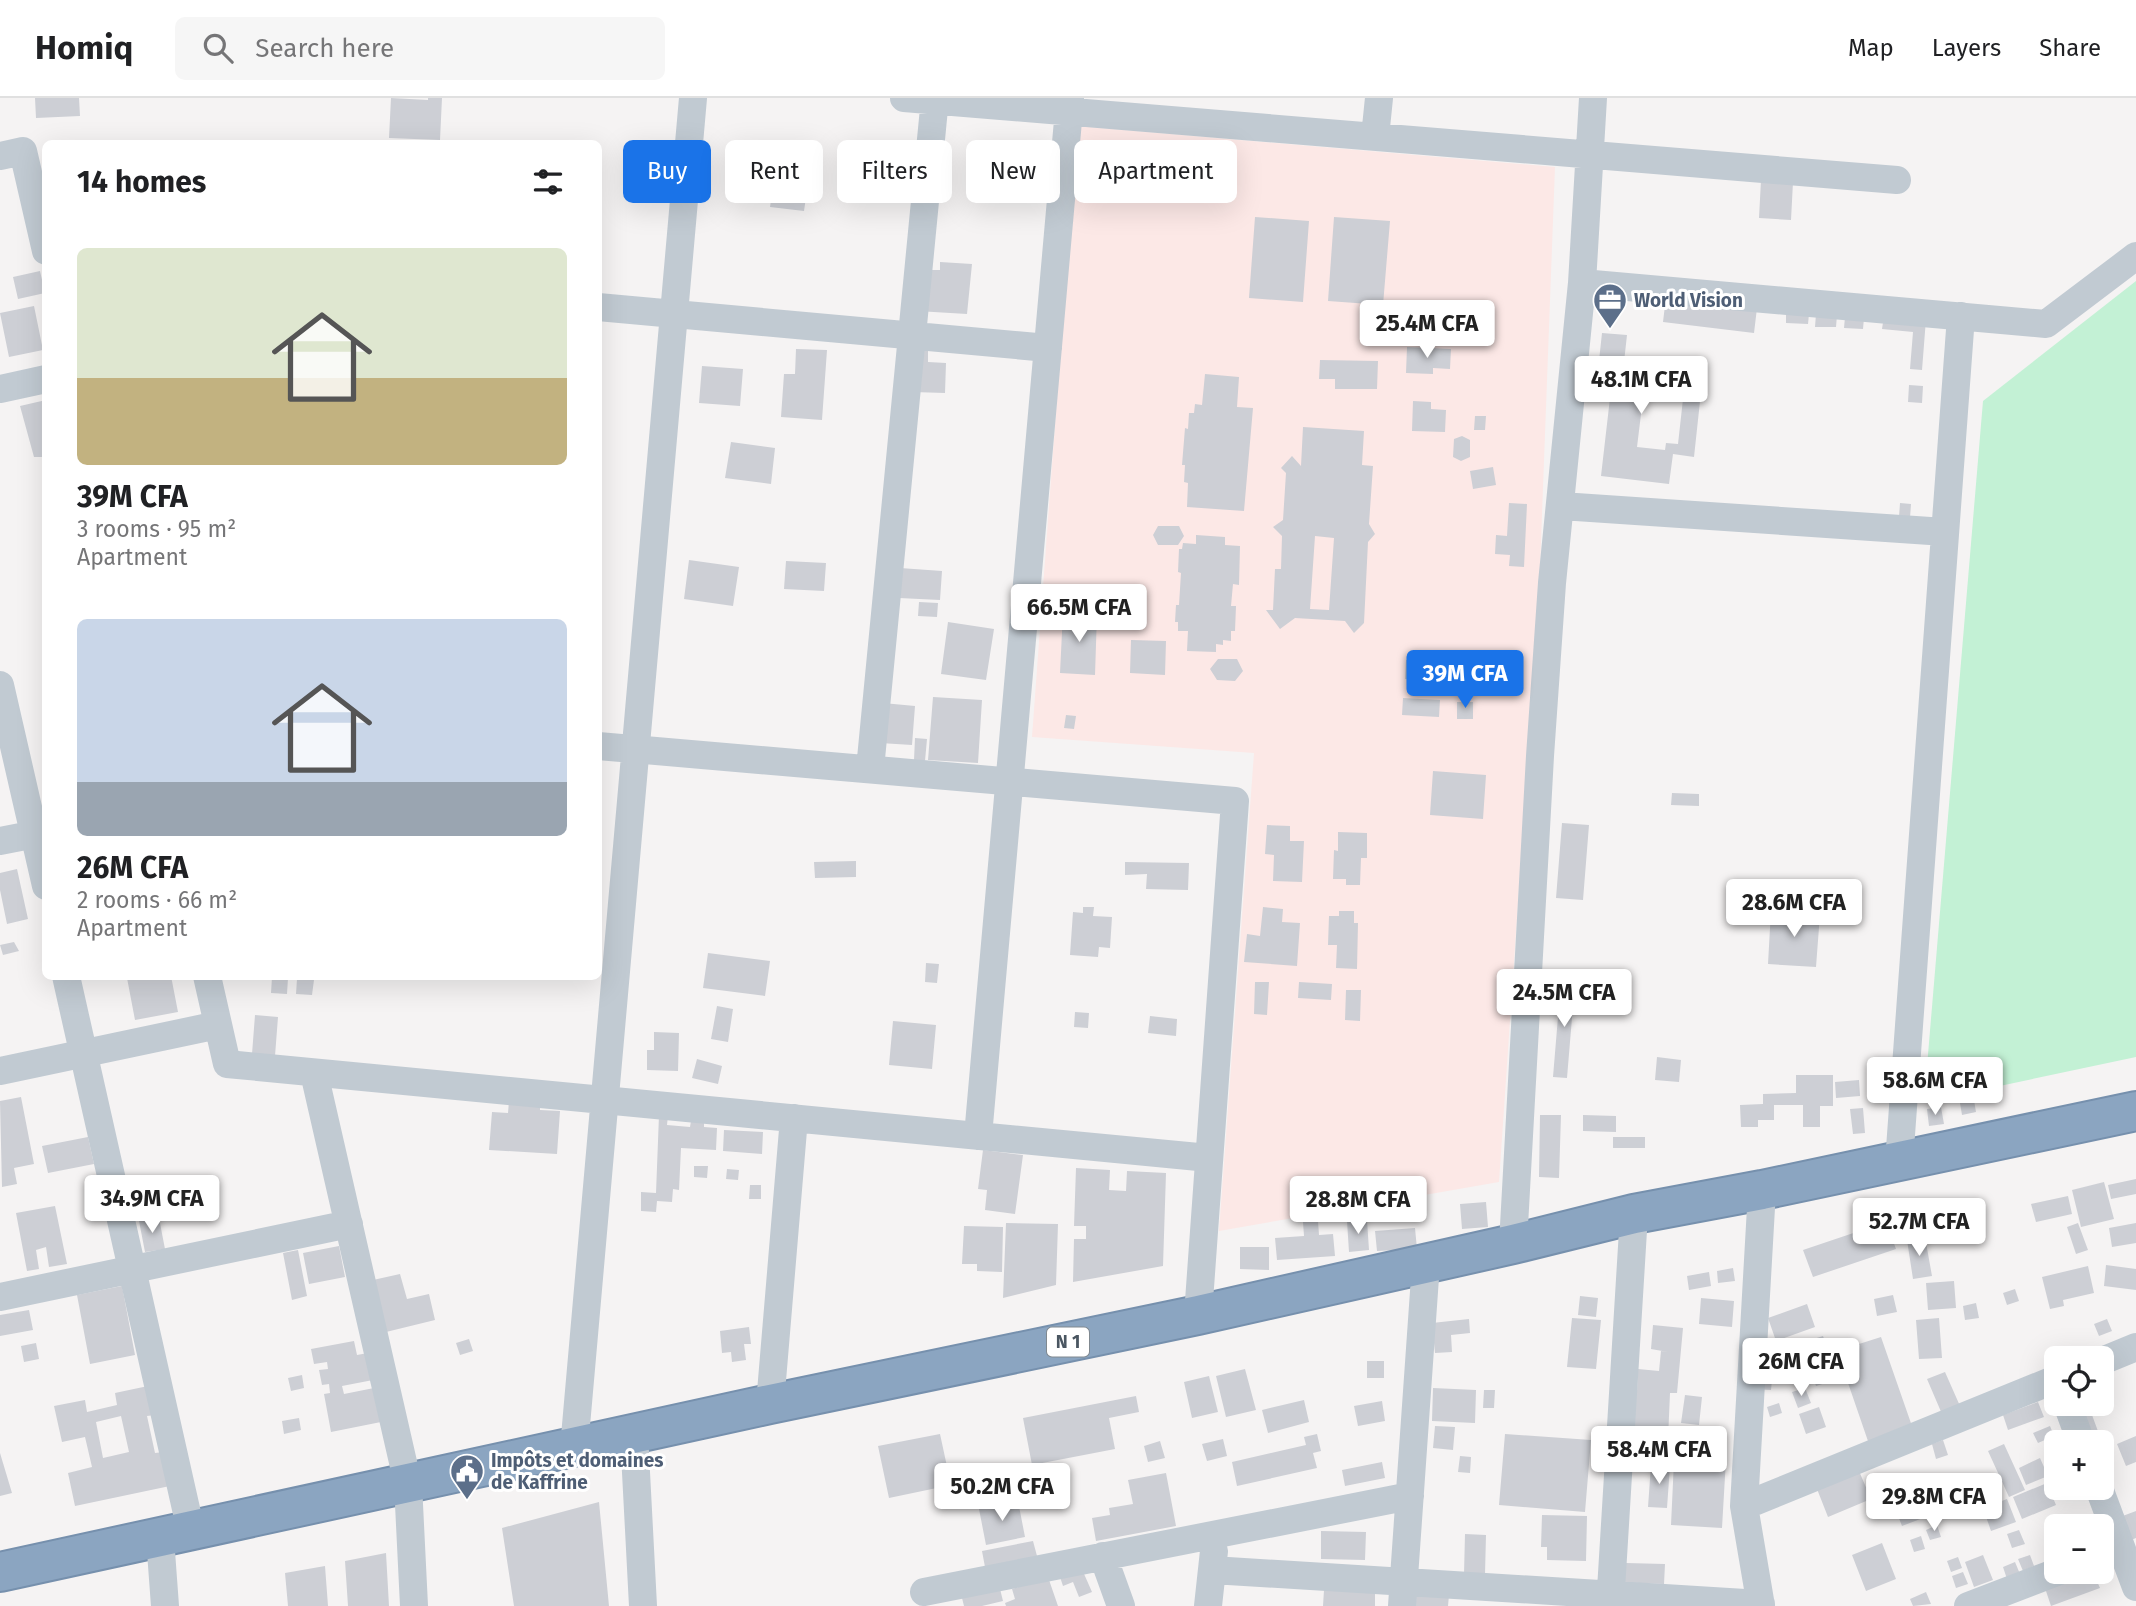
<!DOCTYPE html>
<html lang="en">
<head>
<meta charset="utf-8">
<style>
  :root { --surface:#fff; --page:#f6f6f6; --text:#202124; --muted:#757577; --line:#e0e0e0; --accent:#1a73e8 }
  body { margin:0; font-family:"Fira Sans",sans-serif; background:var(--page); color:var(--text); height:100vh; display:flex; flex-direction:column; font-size:26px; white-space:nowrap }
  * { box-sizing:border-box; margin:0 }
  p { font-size:23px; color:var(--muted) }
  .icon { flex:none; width:38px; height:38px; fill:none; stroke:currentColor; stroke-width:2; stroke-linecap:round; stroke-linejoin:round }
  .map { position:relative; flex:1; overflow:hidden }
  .sheet { position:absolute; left:42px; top:42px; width:560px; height:840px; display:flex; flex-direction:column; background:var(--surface); border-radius:10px; box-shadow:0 7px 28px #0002 }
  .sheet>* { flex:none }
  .hud { position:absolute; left:623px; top:42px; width:665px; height:63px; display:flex; gap:14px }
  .controls { position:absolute; left:2044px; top:1248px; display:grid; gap:14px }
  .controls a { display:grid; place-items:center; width:70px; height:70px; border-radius:10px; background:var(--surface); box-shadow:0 7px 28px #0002; font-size:35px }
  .price { position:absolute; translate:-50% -60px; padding:0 16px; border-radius:7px; background:#fff; color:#222; font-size:23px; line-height:46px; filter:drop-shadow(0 2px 4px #0008) }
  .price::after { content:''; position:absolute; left:50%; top:42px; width:21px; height:16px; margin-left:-10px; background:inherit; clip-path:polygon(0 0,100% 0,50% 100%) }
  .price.current { background:var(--accent); color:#fff }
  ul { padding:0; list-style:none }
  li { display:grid; align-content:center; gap:14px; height:371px; padding:0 35px }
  li span { display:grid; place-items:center; height:217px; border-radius:10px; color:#555 }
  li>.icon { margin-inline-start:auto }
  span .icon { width:126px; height:126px; fill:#fffc; stroke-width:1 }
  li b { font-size:30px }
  h2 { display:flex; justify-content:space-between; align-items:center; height:84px; padding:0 35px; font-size:30px }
  .chip { padding:0 24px; border-radius:10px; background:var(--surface); box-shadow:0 7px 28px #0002; font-size:24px; line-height:63px }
  .chip.current { background:var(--accent); color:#fff }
  header { display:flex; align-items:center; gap:42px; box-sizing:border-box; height:98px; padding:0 35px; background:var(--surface); border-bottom:2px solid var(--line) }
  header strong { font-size:33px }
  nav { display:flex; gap:38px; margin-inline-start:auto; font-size:24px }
  .search { width:490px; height:63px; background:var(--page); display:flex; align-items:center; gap:18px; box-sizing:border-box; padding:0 24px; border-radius:10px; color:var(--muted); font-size:26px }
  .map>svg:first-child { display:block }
</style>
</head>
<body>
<header>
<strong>Homiq</strong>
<div class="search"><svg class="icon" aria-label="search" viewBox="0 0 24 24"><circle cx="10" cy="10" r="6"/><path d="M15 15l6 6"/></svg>Search here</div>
<nav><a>Map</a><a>Layers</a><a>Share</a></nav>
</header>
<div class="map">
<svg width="2136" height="1508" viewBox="0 0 2136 1508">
  <rect width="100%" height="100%" fill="#f5f3f3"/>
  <path fill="#fce8e6" d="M1077,28L1555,69L1539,497L1499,1084L1219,1133L1254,655L1032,639Z"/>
  <path fill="#c3f1d5" d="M2136,183V959L1924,1004L1983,303Z"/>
  <path fill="#cdcfd5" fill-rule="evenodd" d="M35,0H79L80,18L36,20Z
    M391,0L428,2V0H442L440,42L389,40Z
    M776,67L810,72L804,113L770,109Z
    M1761,82L1793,84L1791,122L1759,120Z
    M1255,119L1309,123L1303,204L1249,200Z
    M1334,119L1390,123L1383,207L1328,203Z
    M940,164L972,166L967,216L917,213L919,172H940Z
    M40,173L45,195L18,201L13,179Z
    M1666,199L1757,210L1754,235L1663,224Z
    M34,208L43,252L9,259L0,215Z
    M1786,214L1809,216L1808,226L1786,225Z
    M1816,216L1837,217L1836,229H1815Z
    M1884,218L1926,221L1922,272L1910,271L1913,234L1882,231Z
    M1845,219L1864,220L1863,231L1844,230Z
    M1602,235L1627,237L1624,264L1673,270L1669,303L1643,300L1637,349L1665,352L1666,345L1678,346L1684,292L1701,294L1694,359L1673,356L1669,386L1601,378L1613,274L1598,272Z
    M1407,249L1451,251L1450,271L1433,270V276L1406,275Z
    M796,251L827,252L822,322L781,319L784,276H795Z
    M914,251H928V264L946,265L945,295L913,294Z
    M1320,262L1378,263L1377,291H1335V281H1319Z
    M702,268L743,271L740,308L699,305Z
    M1205,276L1239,279L1237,309L1253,310L1244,413L1187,409L1188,385L1184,384L1185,367H1182L1185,330L1188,331L1189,315H1194L1195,306L1202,307Z
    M1909,287L1923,288L1922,305L1908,304Z
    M46,302V359H34L20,308Z
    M1413,303L1431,304V311L1446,312L1445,334L1412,333Z
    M1475,318H1486L1485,332H1474Z
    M1303,329L1364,333L1362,367L1373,368L1369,426L1375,436L1368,444L1364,525L1354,535L1345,523L1295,520L1280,531L1266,512H1273L1275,471H1281L1282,438L1273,429L1283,422L1286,375L1281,370L1292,358L1301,368ZM1315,438L1334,440L1329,512L1310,511Z
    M1462,338L1470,342V359L1461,363L1453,359L1454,341Z
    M731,344L775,350L771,386L725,380Z
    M1493,369L1496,387L1473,391L1470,373Z
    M1509,405L1527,406L1524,469L1509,468L1510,457L1495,456L1496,437L1507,438Z
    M1900,405L1911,406L1910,420L1899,419Z
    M1158,428H1179L1184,438L1178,447H1158L1153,437Z
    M1196,437L1225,439V447L1240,448L1239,487L1233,486L1231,508H1236L1235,533H1231V543L1223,542V547L1216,546V554L1187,553L1188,533H1178V524H1175L1176,507H1179L1181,475L1178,474L1179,451H1182L1183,445L1196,446Z
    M689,462L739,469L733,508L684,501Z
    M786,463L826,465L824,493L784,491Z
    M900,470L942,473L940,502L899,500Z
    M919,504L938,505L937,519L918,518Z
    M1063,514L1097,516L1095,577L1060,575Z
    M948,524L994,531L986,582L941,576Z
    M1131,542L1166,543L1165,577L1130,575Z
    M1218,561H1237L1243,573L1235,583L1217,582L1210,571Z
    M1406,562L1482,567L1481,586L1405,581Z
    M933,599L982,602L978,665L928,662Z
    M1403,600L1440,602L1439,619L1402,617Z
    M1457,604H1473V621H1457Z
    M883,605L915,608L912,647L880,645Z
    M1066,617L1076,618L1074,631L1064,630Z
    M915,640L927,641L925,663L914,662Z
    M1433,673L1486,677L1483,721L1430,717Z
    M1672,695L1699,696V708L1671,707Z
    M1562,725L1589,727L1583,802L1556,800Z
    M1267,727L1290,728V743H1304L1302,784L1273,783L1274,757L1265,756Z
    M1338,734L1367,735V760H1361L1360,787H1346V781H1333L1334,752L1338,753Z
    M856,763V779L815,780L814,764Z
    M1125,764L1189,765L1188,792L1146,791L1147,776L1125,777Z
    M17,771L28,821L7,826L0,792V775Z
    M1083,809H1094L1093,818L1112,819L1110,850L1099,849L1098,859L1070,857L1073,814L1083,815Z
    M1263,809L1283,811L1282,824L1300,825L1297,868L1244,864L1247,836L1260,838Z
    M1771,812L1820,816L1816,869L1768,866Z
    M1339,813H1354V825H1358L1357,871L1336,870L1337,847H1328L1329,818H1339Z
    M14,844L19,853L3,857L0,847Z
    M708,855L770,863L765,898L703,890Z
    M926,865L939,866L937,885L925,884Z
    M137,878H171L178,914L135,922L127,880Z
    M272,879L288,880L287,896L271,895Z
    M297,881L314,882L312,897L296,896Z
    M1561,883L1575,884L1567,980L1553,979Z
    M1255,884H1269L1267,917L1254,916Z
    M1299,884L1332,886L1331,902L1298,900Z
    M1346,892H1361L1360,923L1345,922Z
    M717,908L733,911L728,944L711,941Z
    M1075,914L1089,915L1088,930L1074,929Z
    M255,917L278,919L275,958L252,956Z
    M1150,918L1177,921L1176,938L1148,935Z
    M893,923L936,927L932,971L889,967Z
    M654,934L679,935L678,973L647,972V952H654Z
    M1657,959L1681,962L1679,984L1655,982Z
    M697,961L722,968L718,986L692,980Z
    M1796,977H1833V1008H1820V1029H1803V1007H1774V1022H1758V1029H1741L1740,1007L1763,1006V996L1796,995Z
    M1859,982L1860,998L1836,1000L1835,984Z
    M21,999L34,1066L14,1070L17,1086L2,1089L0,1003Z
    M1974,1002L1976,1014L1962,1017L1960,1005Z
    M509,1003L540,1005V1012L560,1013L557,1056L489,1052L492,1014L508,1015Z
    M1941,1009L1944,1026L1929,1028L1927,1011Z
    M1863,1010L1865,1035L1853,1036L1850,1011Z
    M659,1017H668L667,1027L690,1029L691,1023L704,1024V1029L717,1030L716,1052L681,1050L679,1092L673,1091L672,1104L657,1103L656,1114L641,1113V1094L656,1095Z
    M1540,1017H1561L1559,1080L1539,1079Z
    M1583,1017L1616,1018V1034L1583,1033Z
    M724,1032L763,1034L762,1056L723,1053Z
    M88,1039L94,1066L48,1075L42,1048Z
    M1613,1039H1645V1050H1613Z
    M983,1052L1023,1057L1015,1116L985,1112L987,1092L978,1091Z
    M694,1068H708L707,1080L694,1079Z
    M1076,1070L1110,1072L1109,1092L1126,1093L1127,1073L1166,1075L1163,1168L1073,1184L1074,1141H1086V1128H1074Z
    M727,1071L739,1072L738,1082L726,1081Z
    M2136,1081V1096L2111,1101L2108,1087Z
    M2104,1084L2114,1121L2081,1129L2072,1092Z
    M750,1087H761V1101H749Z
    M2068,1098L2072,1116L2036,1124L2031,1106Z
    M1486,1104L1488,1129L1462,1131L1460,1106Z
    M55,1108L67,1166L49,1169L46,1149L36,1152L39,1171L27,1173L16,1115Z
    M159,1120L165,1151L145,1154L139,1123Z
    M1367,1122L1369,1152L1349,1154L1347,1123Z
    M1318,1123L1319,1137L1333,1136L1335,1158L1277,1162L1275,1140L1304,1138L1303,1124Z
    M1886,1124L1896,1151L1813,1179L1803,1152Z
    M1006,1125L1058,1126L1056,1187L1003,1200Z
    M2078,1125L2088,1152L2076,1156L2067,1129Z
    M2136,1125V1145L2112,1149L2109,1130Z
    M964,1128L1003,1129L1002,1174L977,1173V1166H962Z
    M1415,1130L1417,1151L1377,1153L1375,1133Z
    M1925,1139L1932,1178L1913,1181L1907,1142Z
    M339,1148L345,1179L309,1186L303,1155Z
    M1240,1149H1269V1172L1240,1171Z
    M298,1152L307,1198L292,1202L283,1155Z
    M2106,1167L2136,1171V1192L2104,1188Z
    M2088,1168L2094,1195L2063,1202L2064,1208L2050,1211L2042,1179Z
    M1733,1170L1735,1183L1718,1185L1717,1173Z
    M1709,1174L1711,1188L1689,1192L1687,1178Z
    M400,1176L407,1201L429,1196L435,1222L386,1234L373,1182Z
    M1954,1183L1956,1210L1928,1212L1926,1185Z
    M122,1188L135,1257L90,1266L77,1197Z
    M2015,1191L2019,1203L2007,1207L2003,1195Z
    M1893,1197L1897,1214L1877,1218L1874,1201Z
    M1580,1198L1598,1200L1596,1219L1578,1217Z
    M1701,1200L1734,1203L1732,1229L1699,1226Z
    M1976,1205L1979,1220L1965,1222L1963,1208Z
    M1807,1206L1815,1229L1776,1243L1768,1220Z
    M29,1212L33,1232L0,1238V1217Z
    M1572,1220L1601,1222L1596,1271L1567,1269Z
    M1939,1220L1942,1260L1919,1261L1916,1222Z
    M1469,1221L1470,1235L1451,1237L1452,1254L1435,1255L1432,1225Z
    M2107,1221L2112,1233L2099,1238L2094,1226Z
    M1653,1227L1683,1230L1677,1295H1670L1667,1364L1624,1362L1628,1292L1637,1293L1638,1271L1659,1273L1661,1253L1668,1254L1651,1251Z
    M749,1229L751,1246H744L746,1262L732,1264L731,1254L722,1255L720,1233Z
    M1823,1238L1838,1281L1816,1288L1801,1245Z
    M1881,1239L1913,1331L1869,1346L1837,1253Z
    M469,1241L473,1253L460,1257L456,1245Z
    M354,1243L357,1257L368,1255L373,1282L342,1288L344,1296L374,1290L381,1324L331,1334L324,1296L330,1295L329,1286L322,1287L319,1272L328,1271L327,1264L314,1266L311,1251Z
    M36,1245L39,1261L24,1264L21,1248Z
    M1794,1247L1801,1267L1786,1271L1780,1252Z
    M1754,1262L1774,1263L1771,1292L1751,1291Z
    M1367,1263H1384V1280H1367Z
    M1245,1271L1256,1312L1226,1319L1216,1278Z
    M1945,1274L1960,1308L1942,1316L1927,1281Z
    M302,1277L304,1290L291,1293L288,1280Z
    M1209,1278L1218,1314L1192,1320L1184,1284Z
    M148,1288L155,1317L147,1318L155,1355L163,1354L170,1388L75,1408L68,1375L92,1369L85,1339L62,1344L54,1308L85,1302L87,1314L117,1307L115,1295ZM121,1318L129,1354L103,1360L96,1324Z
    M1433,1290L1476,1292L1475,1325L1432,1323Z
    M1805,1290L1811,1305L1798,1310L1792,1294Z
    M1484,1292H1495L1494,1310H1483Z
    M1685,1297L1702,1299L1699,1327L1681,1325Z
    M1136,1298L1139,1314L1109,1320L1115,1351L1032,1367L1023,1320Z
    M1304,1302L1309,1324L1268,1335L1262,1312Z
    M1382,1303L1385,1323L1358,1328L1354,1308Z
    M2038,1304L2044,1319L2008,1332L2003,1317Z
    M1779,1305L1782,1315L1770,1319L1767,1309Z
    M2065,1306H2088L2099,1336L2078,1344Z
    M1819,1309L1826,1329L1806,1336L1799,1316Z
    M299,1320L301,1332L284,1336L282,1323Z
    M1435,1328L1455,1329L1453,1352L1433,1350Z
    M2050,1328L2054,1338L2038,1345L2033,1335Z
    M1683,1330L1696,1331V1344L1683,1343Z
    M940,1336L951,1387L889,1400L878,1348Z
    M1317,1336L1321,1353L1313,1355L1317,1370L1237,1388L1232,1364L1306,1347L1304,1339Z
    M1505,1336L1591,1342L1585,1414L1499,1407Z
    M2136,1338V1364L2126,1368L2117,1346Z
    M1223,1341L1227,1358L1207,1363L1202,1346Z
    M1943,1342L1948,1357L1936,1361L1932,1346Z
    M1160,1343L1165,1360L1148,1364L1144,1348Z
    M1699,1343L1727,1344L1722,1430L1671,1427L1674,1363L1699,1364Z
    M2004,1346L2025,1392L2009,1399L1988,1353Z
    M2056,1354V1383L2046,1358Z
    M0,1355L12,1395L0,1398Z
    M1460,1358L1471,1359L1470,1375L1458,1374Z
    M2040,1360L2048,1378L2026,1387L2019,1370Z
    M1382,1364L1385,1380L1345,1388L1342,1372Z
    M1651,1367L1670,1368L1667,1410L1648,1409Z
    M1859,1373L1871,1401L1828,1419L1817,1391Z
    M1166,1375L1176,1428L1096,1443L1092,1420L1110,1417L1109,1410L1133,1406L1128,1382Z
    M1897,1377L1903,1387L1893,1393L1887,1383Z
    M2047,1385L2056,1407L2022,1421L2013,1399Z
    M1909,1390L1913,1400L1929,1394L1936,1415L1902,1428L1890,1397Z
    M1963,1392L1971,1412L1949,1421L1941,1401Z
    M2007,1401L2016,1424L1991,1433L1983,1410Z
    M1018,1403L1025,1439L986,1447L979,1411Z
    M599,1404L609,1508H514L502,1430Z
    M2136,1413V1440L2121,1446L2112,1422Z
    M1542,1417L1587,1418L1586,1463L1547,1462V1449H1541Z
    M1937,1427L1941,1439L1930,1442L1926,1432Z
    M2019,1432L2025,1446L2012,1450L2007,1436Z
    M1321,1433L1366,1434L1365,1462L1321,1461Z
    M1465,1436L1486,1437L1485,1476H1464Z
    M1921,1438L1925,1451L1914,1454L1910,1442Z
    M1033,1443L1037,1458L985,1469L982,1453Z
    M1882,1445L1896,1481L1866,1493L1852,1457Z
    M386,1455L389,1508H348L345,1463Z
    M1983,1457L1993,1482L1974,1489L1965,1464Z
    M2030,1457L2034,1468L2023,1473L2018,1461Z
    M1958,1459L1962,1470L1951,1474L1947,1463Z
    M2015,1464L2020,1476L2007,1481L2003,1469Z
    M1626,1465L1665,1466L1664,1486L1615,1484Z
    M325,1468L328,1508H288L285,1475Z
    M1081,1469L1092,1494L1079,1499L1073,1484L1063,1488L1060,1479Z
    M1963,1474L1968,1486L1956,1490L1952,1478Z
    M2086,1474H2093L2100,1490L2051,1508L2045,1490Z
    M1048,1479L1058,1508H1006L1005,1505L1015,1501L1012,1491Z
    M999,1487L1003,1503L982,1508H964L961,1496Z
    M1324,1492L1375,1494V1508H1323Z
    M1926,1494L1931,1506L1913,1508L1910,1501Z
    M1405,1495L1449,1497L1448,1508H1405Z"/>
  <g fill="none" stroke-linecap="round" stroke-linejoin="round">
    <g stroke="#7690ad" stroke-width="42">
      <path id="highway" d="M0,1474L770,1306L1198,1217L1513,1146L1634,1116L1762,1092L2136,1013"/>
    </g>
    <path stroke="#c1cad2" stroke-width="28" d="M904,0L1897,82
      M1375,39L1379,0
      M0,58L23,53L46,153
      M1582,185L2046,226L2136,158
      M598,209L1048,250
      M0,291L46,281
      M1561,408L1945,434
      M0,587L46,788
      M598,648L1235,703L1198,1217
      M870,671L935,0
      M0,743L46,734
      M66,878L191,1433
      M207,878L227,966L1209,1060
      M0,973L218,927
      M314,975L408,1386L414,1508
      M978,1038L1070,0
      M1899,1064L1961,218
      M1513,1146L1540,658L1552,485L1582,185L1593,0
      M0,1199L349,1126
      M2102,1263L2136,1249
      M770,1306L794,1020
      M2067,1306L2081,1344
      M634,1336L643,1508
      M574,1350L693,0
      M2099,1390L2136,1489
      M1744,1408L2056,1281
      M160,1440L165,1508
      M1103,1458L1121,1508
      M1212,1472L1761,1506
      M924,1494L1410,1398
      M1208,1508L1214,1453
      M1402,1508L1426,1165
      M1610,1508L1634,1116
      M1761,1508L1744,1408L1762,1092
      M1968,1508L2057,1474"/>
    <use href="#highway" stroke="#8ba5c1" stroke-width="38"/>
  </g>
  <defs>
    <g id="office-pin" transform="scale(1.75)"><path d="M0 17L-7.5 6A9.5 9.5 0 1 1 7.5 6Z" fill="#5c6f8a" stroke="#fff"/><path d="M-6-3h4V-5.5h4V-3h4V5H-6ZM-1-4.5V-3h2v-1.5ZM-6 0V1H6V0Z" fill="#fff"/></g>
    <g id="civic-pin" transform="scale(1.75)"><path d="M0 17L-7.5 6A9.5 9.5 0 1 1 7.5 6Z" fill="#5c6f8a" stroke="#fff"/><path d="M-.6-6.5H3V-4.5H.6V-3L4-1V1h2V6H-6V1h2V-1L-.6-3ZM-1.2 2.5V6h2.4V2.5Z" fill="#fff"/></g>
  </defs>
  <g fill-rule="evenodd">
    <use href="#office-pin" x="1610" y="202"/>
    <use href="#civic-pin" x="467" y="1373"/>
  </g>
  <g text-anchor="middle" stroke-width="6" stroke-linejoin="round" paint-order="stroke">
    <rect fill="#fff" stroke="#808990" stroke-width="2" x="1047" y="1229.5" width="42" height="29" rx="5"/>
    <g font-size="18" font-weight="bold" fill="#4a5661">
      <text x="1068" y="1250">N 1</text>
    </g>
    <g font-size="19" font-weight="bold" fill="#4e5e75" stroke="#fff" text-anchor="start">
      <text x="1634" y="209">World Vision</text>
      <text x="491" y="1369">Impôts et domaines<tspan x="491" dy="22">de Kaffrine</tspan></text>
    </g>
  </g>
</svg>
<div class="controls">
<a><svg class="icon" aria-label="locate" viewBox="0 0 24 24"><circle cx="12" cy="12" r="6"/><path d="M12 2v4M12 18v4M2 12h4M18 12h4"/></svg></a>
<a>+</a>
<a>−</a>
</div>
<b class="price" style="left:1427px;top:262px">25.4M CFA</b>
<b class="price" style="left:1641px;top:318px">48.1M CFA</b>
<b class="price" style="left:1079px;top:546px">66.5M CFA</b>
<b class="price current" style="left:1465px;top:612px">39M CFA</b>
<b class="price" style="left:1794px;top:841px">28.6M CFA</b>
<b class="price" style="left:1564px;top:931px">24.5M CFA</b>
<b class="price" style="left:1935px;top:1019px">58.6M CFA</b>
<b class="price" style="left:152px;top:1137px">34.9M CFA</b>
<b class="price" style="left:1358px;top:1138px">28.8M CFA</b>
<b class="price" style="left:1919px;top:1160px">52.7M CFA</b>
<b class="price" style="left:1801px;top:1300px">26M CFA</b>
<b class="price" style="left:1659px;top:1388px">58.4M CFA</b>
<b class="price" style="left:1002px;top:1425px">50.2M CFA</b>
<b class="price" style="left:1934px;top:1435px">29.8M CFA</b>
<div class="hud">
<a class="chip current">Buy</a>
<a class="chip">Rent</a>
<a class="chip">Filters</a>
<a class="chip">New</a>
<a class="chip">Apartment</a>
</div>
<section class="sheet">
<h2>14 homes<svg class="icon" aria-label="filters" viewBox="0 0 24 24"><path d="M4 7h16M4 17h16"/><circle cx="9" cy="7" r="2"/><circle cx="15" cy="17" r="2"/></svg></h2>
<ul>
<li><span style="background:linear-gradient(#dfe7d0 60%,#c2b280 0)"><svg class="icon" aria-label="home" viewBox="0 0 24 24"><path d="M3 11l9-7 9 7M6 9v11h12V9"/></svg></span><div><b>39M CFA</b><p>3 rooms · 95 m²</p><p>Apartment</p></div></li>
<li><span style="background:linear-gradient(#c9d6e8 75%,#9aa5b1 0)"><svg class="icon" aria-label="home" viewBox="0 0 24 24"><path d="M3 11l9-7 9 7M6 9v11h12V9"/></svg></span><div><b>26M CFA</b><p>2 rooms · 66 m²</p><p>Apartment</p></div></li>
</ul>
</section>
</div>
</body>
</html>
